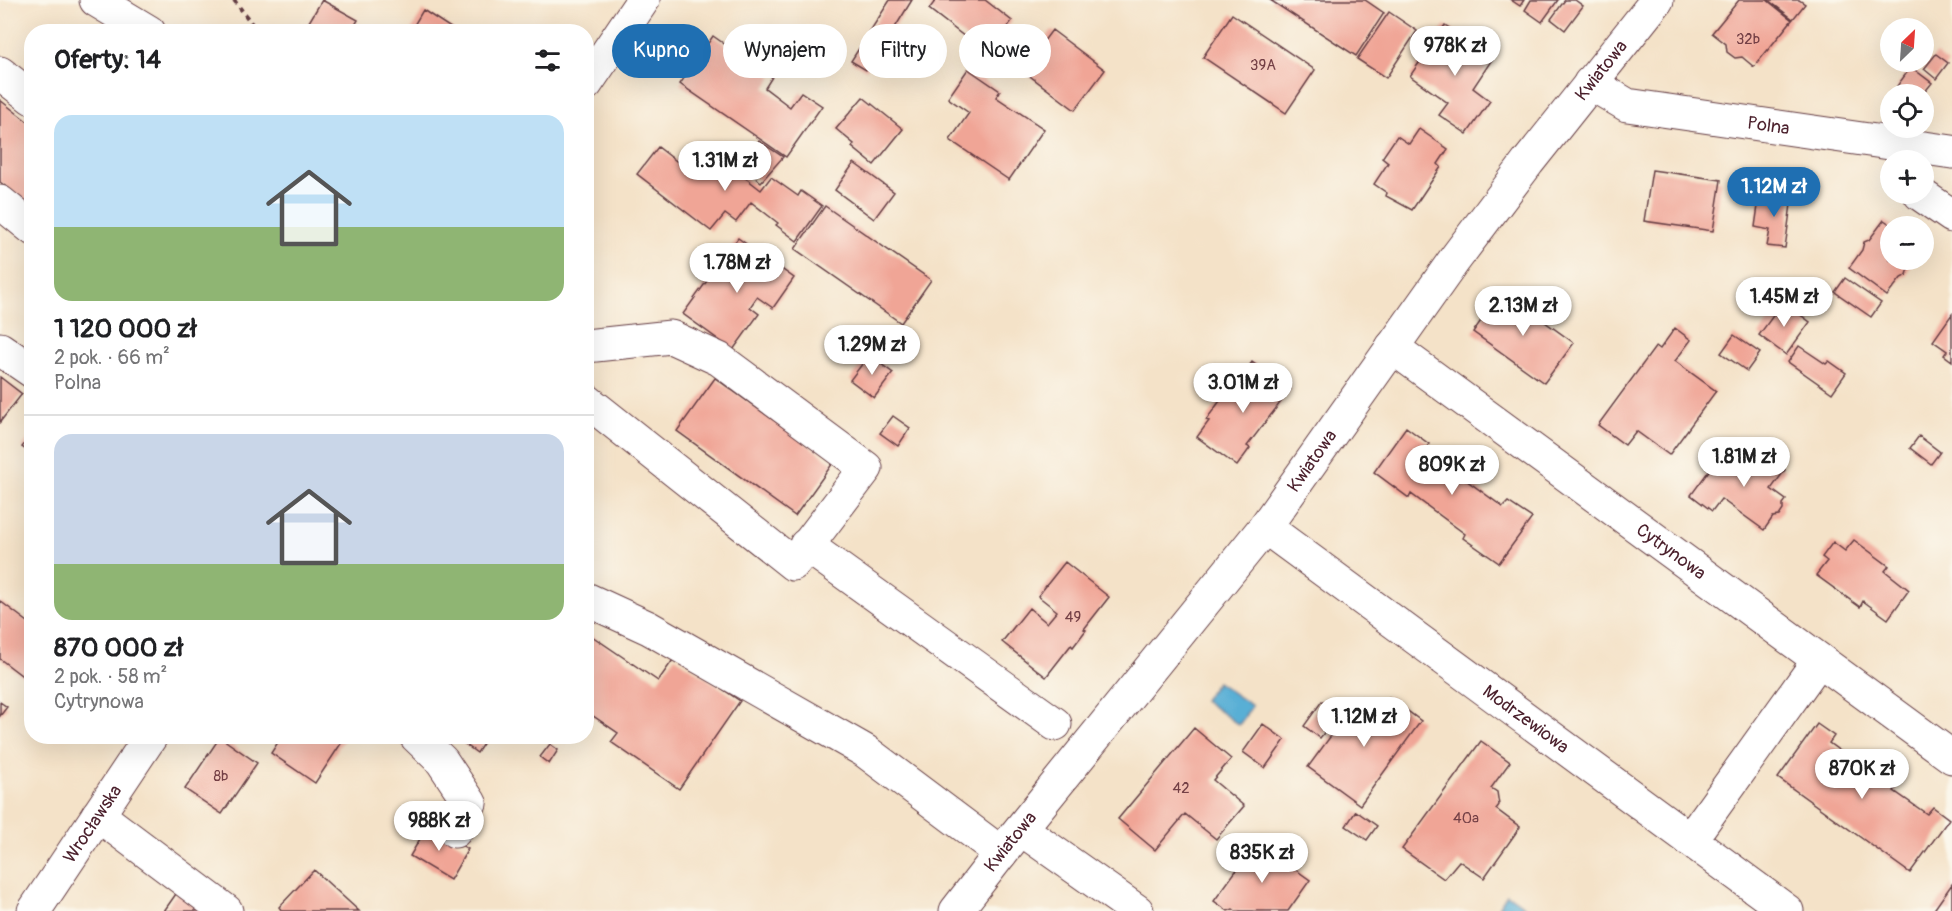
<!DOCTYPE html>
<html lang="pl">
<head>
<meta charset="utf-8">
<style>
  :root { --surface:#fff; --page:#f6f6f6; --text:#202124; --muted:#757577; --line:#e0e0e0; --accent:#1f6fb2 }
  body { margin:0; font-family:Pangolin,sans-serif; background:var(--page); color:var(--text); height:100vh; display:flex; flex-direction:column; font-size:22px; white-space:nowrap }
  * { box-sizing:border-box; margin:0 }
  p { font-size:20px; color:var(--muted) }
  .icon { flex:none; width:33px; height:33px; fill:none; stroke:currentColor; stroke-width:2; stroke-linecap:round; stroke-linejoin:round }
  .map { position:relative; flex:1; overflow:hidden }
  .panel { position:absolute; left:24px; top:24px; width:570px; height:720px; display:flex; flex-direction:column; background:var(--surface); border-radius:24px; box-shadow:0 6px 24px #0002 }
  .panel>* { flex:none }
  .banner { position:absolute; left:612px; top:24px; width:570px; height:54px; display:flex; gap:12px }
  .needle { width:39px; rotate:25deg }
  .fabs { position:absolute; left:1880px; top:18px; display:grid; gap:12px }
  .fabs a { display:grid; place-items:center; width:54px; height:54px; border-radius:50%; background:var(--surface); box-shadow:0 6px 24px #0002; font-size:30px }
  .price { position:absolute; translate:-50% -51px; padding:0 14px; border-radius:21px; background:#fff; color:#222; font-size:20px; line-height:39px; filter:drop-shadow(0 2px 3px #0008) }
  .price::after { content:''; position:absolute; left:50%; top:36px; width:18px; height:14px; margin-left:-9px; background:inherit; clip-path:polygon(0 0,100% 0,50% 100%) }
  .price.on { background:var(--accent); color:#fff }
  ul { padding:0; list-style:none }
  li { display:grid; align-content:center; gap:12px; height:318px; padding:0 30px }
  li+li { border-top:2px solid var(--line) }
  li span { display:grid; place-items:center; height:186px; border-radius:18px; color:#555 }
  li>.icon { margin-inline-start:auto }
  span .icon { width:108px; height:108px; fill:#fffc; stroke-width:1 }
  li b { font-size:26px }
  h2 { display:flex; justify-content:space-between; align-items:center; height:72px; padding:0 30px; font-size:26px }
  .tag { padding:0 21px; border-radius:27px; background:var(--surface); box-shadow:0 6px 24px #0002; font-size:21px; line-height:54px }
  .tag.on { background:var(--accent); color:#fff }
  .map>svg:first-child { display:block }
</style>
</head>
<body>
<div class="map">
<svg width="1952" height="911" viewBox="0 0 1952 911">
  <rect width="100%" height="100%" fill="#fbf7ec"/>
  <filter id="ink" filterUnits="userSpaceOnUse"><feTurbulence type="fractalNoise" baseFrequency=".0167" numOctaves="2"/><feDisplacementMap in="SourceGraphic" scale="12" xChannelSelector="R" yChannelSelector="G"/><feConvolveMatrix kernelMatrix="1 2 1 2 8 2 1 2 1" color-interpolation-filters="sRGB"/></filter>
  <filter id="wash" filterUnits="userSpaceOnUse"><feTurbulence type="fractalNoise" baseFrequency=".008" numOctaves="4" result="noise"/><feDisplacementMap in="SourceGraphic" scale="24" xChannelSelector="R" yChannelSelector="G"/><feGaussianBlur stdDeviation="1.35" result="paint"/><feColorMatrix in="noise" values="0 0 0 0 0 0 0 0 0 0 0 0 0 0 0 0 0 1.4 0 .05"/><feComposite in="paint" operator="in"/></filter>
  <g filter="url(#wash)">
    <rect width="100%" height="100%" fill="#f4e2c8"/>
    <path fill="#59afd5" stroke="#526780" stroke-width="1.5" d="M1217,682L1252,706L1239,725L1204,700Z
      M1507,894L1531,911H1496Z"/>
    <g id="blocks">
      <path fill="#f0a596" d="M322,0L358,20L351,32H325L309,22Z
        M890,0H912L883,47L866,70L851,61Z
        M936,0H985L1012,21L987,54L929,9Z
        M1270,0H1365L1384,13L1356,56Z
        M1511,0H1524L1520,6Z
        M1531,0H1558L1542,22L1525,10Z
        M1565,0H1575L1583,6L1565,30L1551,19Z
        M1739,0H1767L1792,20L1754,67L1742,57L1735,58L1727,52L1726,44L1712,33Z
        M1768,0H1799L1805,4L1793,19Z
        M423,10L457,32H410Z
        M1389,12L1417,31L1386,78L1357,59Z
        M1232,14L1315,70L1286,113L1203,57Z
        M1445,25L1493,58L1473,88L1490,101L1467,134L1439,115L1448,103L1410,76Z
        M1052,30L1105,70L1075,110L1022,70Z
        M713,36L772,77L765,88L790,107L801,92L822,106L786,157L680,84Z
        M1936,54L1948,63L1936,79L1924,69Z
        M1911,67L1932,83L1923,94H1908L1897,86Z
        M968,69L1000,91L996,97L1044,129L1009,180L950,140L969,113L948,98Z
        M863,97L903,129L874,165L852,147L854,144L836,129Z
        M0,100L32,125V207L0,182Z
        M1419,129L1448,149L1438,164L1441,167L1412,210L1386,196L1387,193L1374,184L1388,163L1382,158L1397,136L1409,144Z
        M759,141L783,157L761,182L740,164Z
        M702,144L761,190L771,177L798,196L801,191L822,206L797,241L776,225L778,223L751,202L736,222L725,214L711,231L637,174L658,147L684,167Z
        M854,163L894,192L874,219L835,190Z
        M1652,170L1721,180L1713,231L1644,221Z
        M1760,192L1792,197L1785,248L1767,246L1770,230L1755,227Z
        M825,206L931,280L901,323L795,249Z
        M1884,220L1893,226H1890V260H1915L1909,268L1907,275L1901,278L1887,296L1849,268L1862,250L1864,242L1869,240Z
        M738,238L794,278L773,308L757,297L750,307L759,314L733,350L683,314Z
        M1845,278L1881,303L1871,317L1835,292Z
        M1502,291L1574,343L1544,383L1473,332Z
        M1783,302L1810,322L1786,355L1759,335Z
        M1952,314V361L1944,355L1947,351L1933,341Z
        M1675,328L1691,340L1675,361L1716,391L1669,455L1636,431L1625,445L1598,425L1656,346L1660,349Z
        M1734,335L1760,353L1747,371L1721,353Z
        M1799,346L1826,364L1829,361L1846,373L1832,393L1788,362Z
        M869,355L893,373L874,398L850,380Z
        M1252,362L1290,390L1247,446L1250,448L1237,466L1197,437L1209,421L1206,420L1222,398L1224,400Z
        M0,377L22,394L0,422Z
        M715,378L833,463L795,516L677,431Z
        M893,416L910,428L898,446L880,433Z
        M1406,427L1429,444L1425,450L1503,507L1508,502L1532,518L1499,563L1463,538L1465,534L1411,494L1409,498L1374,472Z
        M32,435V454L22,447Z
        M1919,436L1940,452L1931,464L1910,448Z
        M1754,447L1785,470L1771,489L1786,500L1783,504V510L1779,516L1773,517L1764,530L1721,499L1712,511L1691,495L1719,457L1729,464L1735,461L1742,462Z
        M1854,540L1889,566L1885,571L1909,590L1888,619L1863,601L1860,607L1816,575L1827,561L1822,557L1833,542L1845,551Z
        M1065,562L1109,597L1084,629L1086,630L1073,647L1071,645L1046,677L1002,642L1029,608L1047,623L1057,611L1038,596Z
        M0,601L32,625V671L25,678L0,659Z
        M586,632L658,681L675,657L740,701L679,789L611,742L618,733L586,711Z
        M1389,697L1421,721L1360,805L1308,767L1355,703L1374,717Z
        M1322,701L1339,714L1320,738L1304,726Z
        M0,702L7,707L0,716Z
        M1263,724L1285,740L1265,768L1243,752Z
        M1817,724L1834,736L1829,743L1862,767L1867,760L1899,783L1894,791L1927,814L1933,807L1949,819L1910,873L1778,778Z
        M1194,728L1231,759L1213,780L1244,806L1216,839L1185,814L1155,850L1118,819Z
        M282,736H346L315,783L271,753Z
        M454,736H488L477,753Z
        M220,737L257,763L222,814L185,789Z
        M1481,741L1510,762L1491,788L1497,792L1499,805L1496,809L1520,827L1484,878L1459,861L1444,879L1402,849Z
        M550,744L558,750L549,764L540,757Z
        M1356,811L1377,826L1367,840L1346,826Z
        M428,825L468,849L450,880L410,856Z
        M1257,842L1310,880L1288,911H1236L1233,909L1228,911L1214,901Z
        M314,870L359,911H282L279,907Z
        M1952,884V911H1933Z
        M178,891L207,911H164Z"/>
    </g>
  </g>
  <g filter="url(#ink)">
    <use href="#blocks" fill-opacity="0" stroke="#643c43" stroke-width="1.5"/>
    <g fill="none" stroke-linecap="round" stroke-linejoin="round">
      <g stroke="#643c43" stroke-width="35">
        <g id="minor">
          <path d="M96,0L149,32"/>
          <path d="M0,73L32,98"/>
          <path id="s1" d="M1590,83L1627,105L1952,152"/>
          <path d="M1920,194L1952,216"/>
          <path d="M0,202L32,228"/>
          <path d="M586,346L671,337L719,359L866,468L793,564L586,400"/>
          <path id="s2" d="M1392,347L1952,757"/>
          <path d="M0,349L32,371"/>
          <path id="s3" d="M1265,527L1787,911"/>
          <path d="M806,545L1055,724"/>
          <path d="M586,599L649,628L865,751L1001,853"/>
          <path d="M416,736L442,761L470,803L455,831"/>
          <path d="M98,815L226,911"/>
          <path d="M1021,829L1137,911"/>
          <path d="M1690,840L1819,660"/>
          <path id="s4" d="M956,911L1001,853L1265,527L1455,259L1528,162L1657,0"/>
        </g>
      </g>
      <g stroke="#643c43" stroke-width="35">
        <g id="major">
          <path d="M586,84L643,0"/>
          <path id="s5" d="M34,911L151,736"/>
        </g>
      </g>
      <path stroke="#643c43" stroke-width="4" stroke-dasharray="4.5 4.5" stroke-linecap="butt" d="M234,0L258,32"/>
      <use href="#minor" stroke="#fff" stroke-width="33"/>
      <use href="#major" stroke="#fff" stroke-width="33"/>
    </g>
  </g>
  <g text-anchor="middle" stroke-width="4.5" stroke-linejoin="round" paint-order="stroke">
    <g font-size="15" fill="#744046">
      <text x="1748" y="44">32b</text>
      <text x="1263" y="70">39A</text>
      <text x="1073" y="622">49</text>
      <text x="221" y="781">8b</text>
      <text x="1181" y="793">42</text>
      <text x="1466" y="823">40a</text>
    </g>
    <g font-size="18" fill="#4a1f2b" stroke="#fbf7ec">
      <text dy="6" stroke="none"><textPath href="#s4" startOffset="1060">Kwiatowa</textPath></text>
      <text dy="6" stroke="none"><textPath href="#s1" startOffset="186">Polna</textPath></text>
      <text dy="6" stroke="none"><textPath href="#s4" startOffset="574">Kwiatowa</textPath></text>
      <text dy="6" stroke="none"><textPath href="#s2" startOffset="346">Cytrynowa</textPath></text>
      <text dy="6" stroke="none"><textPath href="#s3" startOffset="324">Modrzewiowa</textPath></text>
      <text dy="6" stroke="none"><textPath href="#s5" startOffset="105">Wrocławska</textPath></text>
      <text dy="6" stroke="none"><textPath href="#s4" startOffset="88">Kwiatowa</textPath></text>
    </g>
  </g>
</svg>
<div class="fabs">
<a><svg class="needle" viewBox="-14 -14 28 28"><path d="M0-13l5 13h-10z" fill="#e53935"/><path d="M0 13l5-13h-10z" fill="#757577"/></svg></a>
<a><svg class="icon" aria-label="locate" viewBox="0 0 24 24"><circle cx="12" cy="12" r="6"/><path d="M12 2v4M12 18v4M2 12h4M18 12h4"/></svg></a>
<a>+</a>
<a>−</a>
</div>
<b class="price" style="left:1455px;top:77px">978K zł</b>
<b class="price" style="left:725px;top:192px">1.31M zł</b>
<b class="price on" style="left:1774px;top:218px">1.12M zł</b>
<b class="price" style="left:737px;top:294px">1.78M zł</b>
<b class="price" style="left:1784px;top:328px">1.45M zł</b>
<b class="price" style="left:1523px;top:337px">2.13M zł</b>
<b class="price" style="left:872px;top:376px">1.29M zł</b>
<b class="price" style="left:1243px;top:414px">3.01M zł</b>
<b class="price" style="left:1744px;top:488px">1.81M zł</b>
<b class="price" style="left:1452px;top:496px">809K zł</b>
<b class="price" style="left:1364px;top:748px">1.12M zł</b>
<b class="price" style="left:1862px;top:800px">870K zł</b>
<b class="price" style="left:439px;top:852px">988K zł</b>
<b class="price" style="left:1262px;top:884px">835K zł</b>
<div class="banner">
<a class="tag on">Kupno</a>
<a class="tag">Wynajem</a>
<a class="tag">Filtry</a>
<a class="tag">Nowe</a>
</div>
<section class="panel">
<h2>Oferty: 14<svg class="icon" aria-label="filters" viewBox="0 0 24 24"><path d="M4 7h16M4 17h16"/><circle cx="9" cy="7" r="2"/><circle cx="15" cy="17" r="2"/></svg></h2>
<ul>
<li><span style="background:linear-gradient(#bfe0f5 60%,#8fb573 0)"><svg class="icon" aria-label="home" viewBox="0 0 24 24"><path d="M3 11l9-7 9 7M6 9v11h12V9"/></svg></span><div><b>1 120 000 zł</b><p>2 pok. · 66 m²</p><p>Polna</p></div></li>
<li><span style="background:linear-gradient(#c9d6e8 70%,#8fb573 0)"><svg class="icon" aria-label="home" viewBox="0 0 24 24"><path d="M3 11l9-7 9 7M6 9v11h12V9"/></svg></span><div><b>870 000 zł</b><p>2 pok. · 58 m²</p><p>Cytrynowa</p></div></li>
</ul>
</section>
</div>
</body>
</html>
